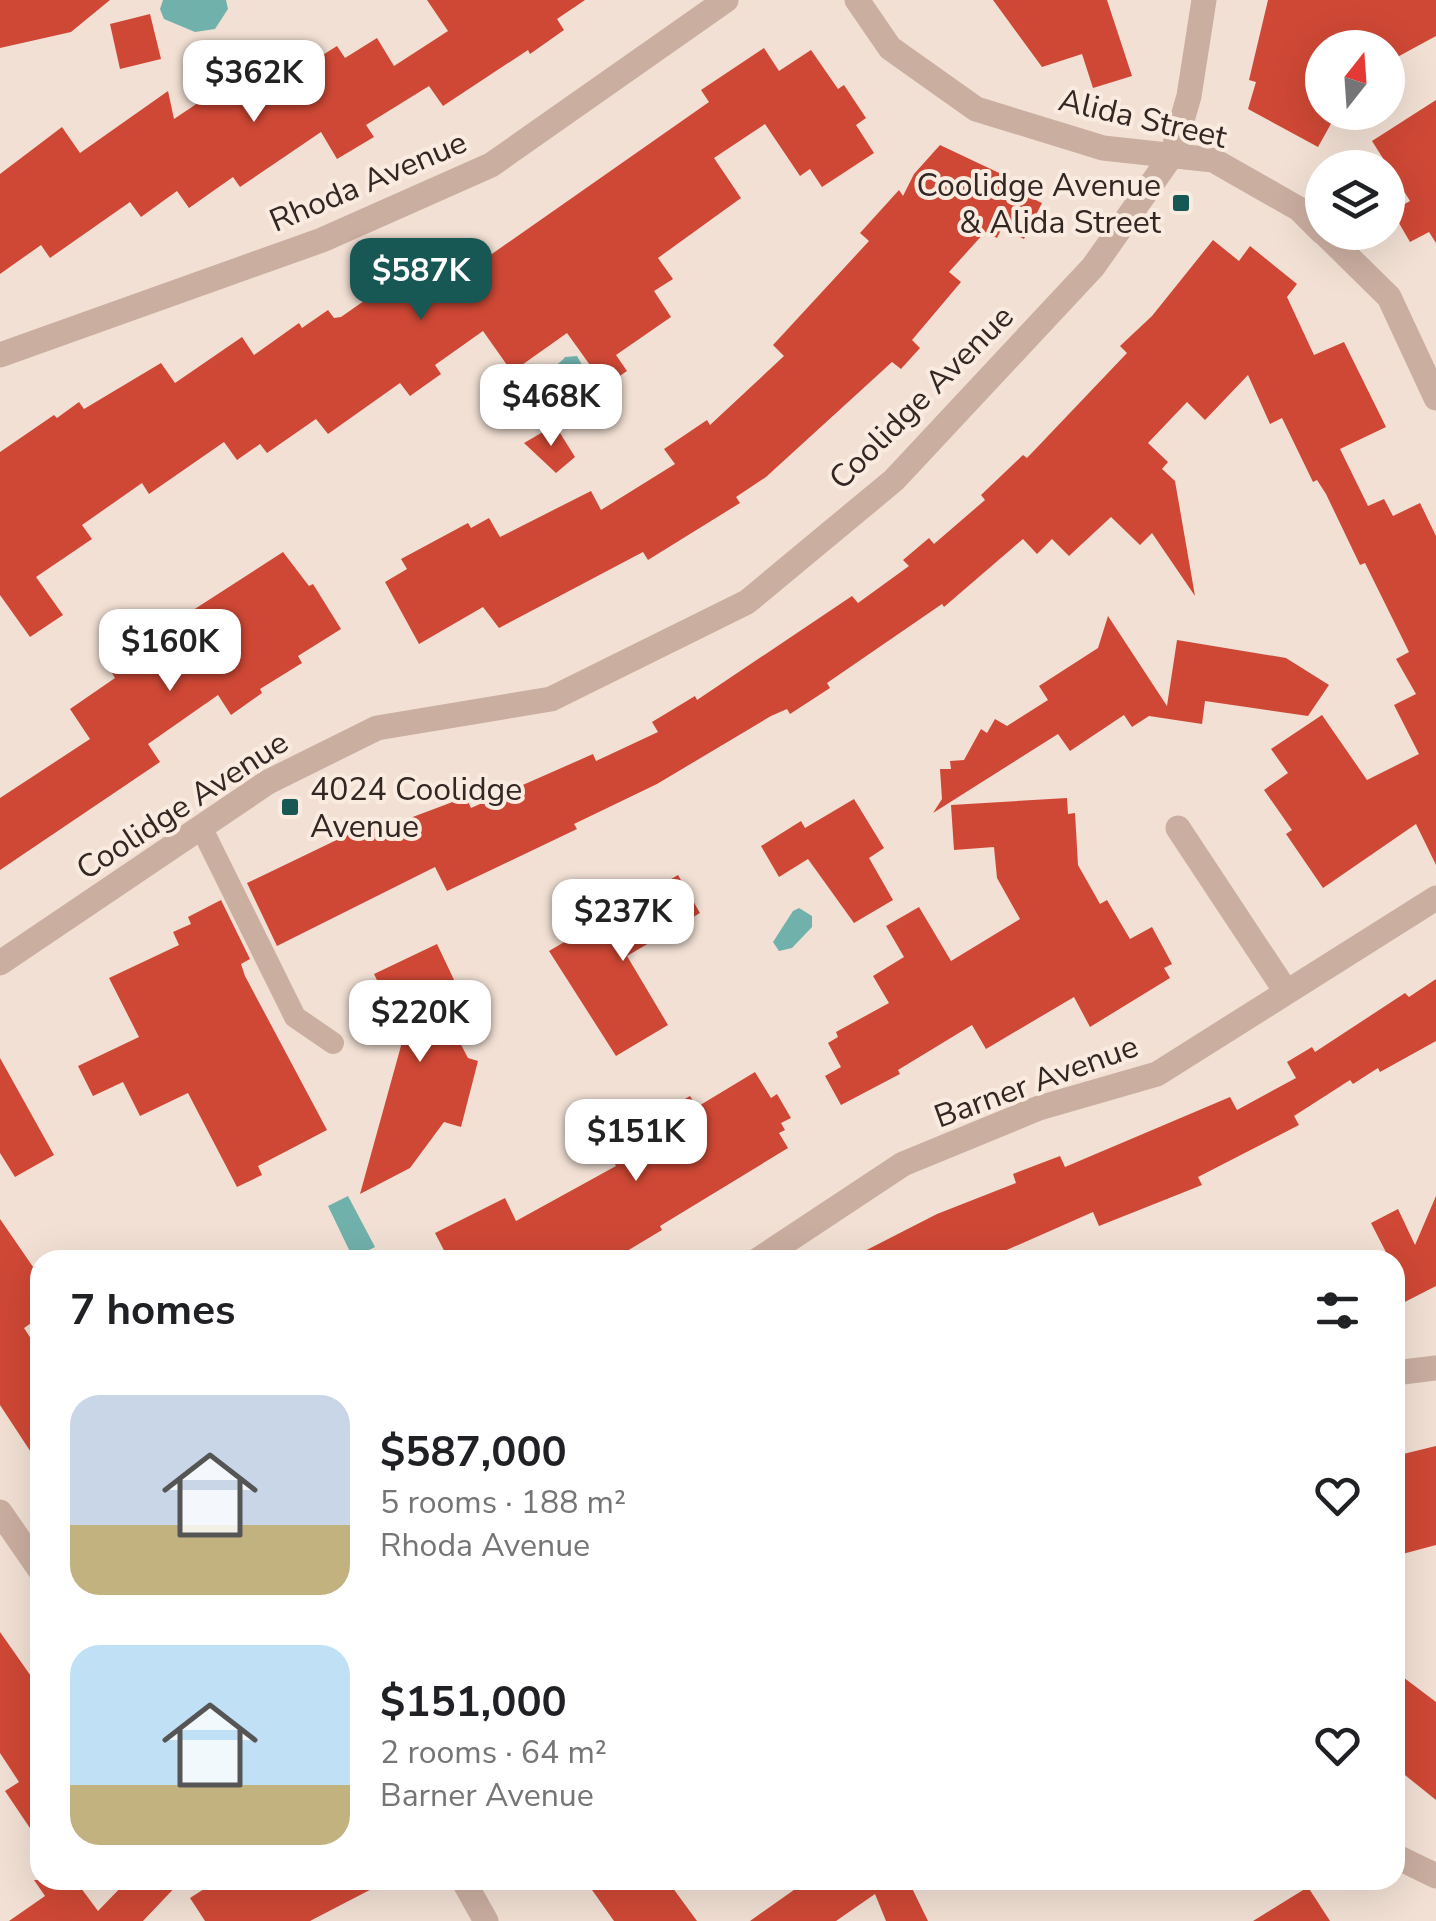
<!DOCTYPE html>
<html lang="en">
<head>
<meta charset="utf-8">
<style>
  :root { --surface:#fff; --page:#f6f6f6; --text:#202124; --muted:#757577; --accent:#175754 }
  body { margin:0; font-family:"Nunito Sans",sans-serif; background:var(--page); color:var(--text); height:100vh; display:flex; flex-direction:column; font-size:38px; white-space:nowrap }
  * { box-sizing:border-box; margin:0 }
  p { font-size:32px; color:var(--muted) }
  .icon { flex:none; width:55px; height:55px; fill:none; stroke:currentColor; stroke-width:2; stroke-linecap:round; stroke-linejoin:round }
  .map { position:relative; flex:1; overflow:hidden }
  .details { position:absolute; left:30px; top:1250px; width:1375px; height:640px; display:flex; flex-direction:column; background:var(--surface); border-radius:30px; box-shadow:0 10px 40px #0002 }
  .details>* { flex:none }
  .needle { width:65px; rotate:17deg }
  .controls { position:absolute; left:1305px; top:30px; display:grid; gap:20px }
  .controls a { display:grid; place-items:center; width:100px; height:100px; border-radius:50%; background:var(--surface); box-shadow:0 10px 40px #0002; font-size:50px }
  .price { position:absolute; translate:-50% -85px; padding:0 22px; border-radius:20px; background:#fff; color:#222; font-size:32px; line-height:65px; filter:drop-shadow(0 2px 5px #0008) }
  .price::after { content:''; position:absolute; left:50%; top:60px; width:30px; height:22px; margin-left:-15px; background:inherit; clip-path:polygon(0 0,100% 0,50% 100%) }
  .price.selected { background:var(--accent); color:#fff }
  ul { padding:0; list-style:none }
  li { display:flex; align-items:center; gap:30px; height:250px; padding:0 40px }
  li span { display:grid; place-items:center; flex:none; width:280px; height:200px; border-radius:30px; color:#555 }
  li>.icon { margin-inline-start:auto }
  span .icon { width:120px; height:120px; fill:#fffc; stroke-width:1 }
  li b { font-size:42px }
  h2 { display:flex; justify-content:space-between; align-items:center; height:120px; padding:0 40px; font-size:42px }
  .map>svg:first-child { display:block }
</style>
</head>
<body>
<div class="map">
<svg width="1436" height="1921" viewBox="0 0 1436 1921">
  <rect width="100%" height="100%" fill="#f2e0d4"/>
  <path fill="#71b1ac" d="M163,0H226L228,9L215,29L195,32L164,19L160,9Z
    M577,356L585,370L573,386L551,398L535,394L532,381C540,370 556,369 565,357Z
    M799,908L812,916V927L792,948L779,951L773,942L793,911Z
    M348,1196L375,1247L353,1258L328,1206Z"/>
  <path fill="#cf4835" d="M0,0H110L71,32L0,48Z
    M427,0H585L557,19L564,30L530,54L528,50L443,106L429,86L366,125L374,137L337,159L321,132L240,187L233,177L189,208L177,191L141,217L130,202L50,258L41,245L0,274V174L62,127L80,153L168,91L174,119L262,60L278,83L337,46L345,58L377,38L394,66L448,31Z
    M993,0H1107L1132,76L1093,88L1082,54L1042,67Z
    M1268,0H1436V36L1390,61L1388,48H1322V112L1337,113L1318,147L1248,109L1256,82L1249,80Z
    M150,14L161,59L120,69L110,24Z
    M764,48L779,71L811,50L838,89L844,85L866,118L856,125L874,153L822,187L810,169L800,176L765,124L714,158L741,198L658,258L673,279L654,291L671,317L616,355L627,371L605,386L567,333L512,372L483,331L435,365L441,374L410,396L400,383L328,434L316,419L267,453L260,444L237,460L224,442L149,494L142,483L82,525L92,539L36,577L63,615L30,637L0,595V452L54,415L57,418L79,402L84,409L161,363L175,383L242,337L254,355L299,323L302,328L328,310L334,318L341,317L381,289L387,297L426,268L432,277L470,250L479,263L709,102L701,90Z
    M1436,100V243L1429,232L1410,242L1392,211L1410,201L1372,141Z
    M940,145L1014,180L1010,188L1042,203L1024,239L1002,228L997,238L985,232L949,272L961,282L912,340L920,348L901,369L892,362L766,477L736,497L740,503L648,560L643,552L499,628L483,607L419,644L385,582L407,569L401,559L468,523L471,528L489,518L500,537L591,491L601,510L675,464L664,449L707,420L710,425L784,356L773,345L869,241L860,233L899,190L903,196L914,174Z
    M1213,240L1239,261L1250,246L1297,284L1287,297L1314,355L1344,342L1386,427L1340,449L1368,506L1384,499L1393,516L1420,503L1436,536V865L1416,824L1323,888L1286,834L1292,830L1264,790L1288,773L1271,749L1322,715L1367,780L1419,754L1394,705L1416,694L1396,659L1409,652L1365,563L1360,565L1326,494L1317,480L1313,482L1282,418L1270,424L1248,375L1205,420L1187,402L1148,443L1168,462L1162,469L1175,481L1195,596L1152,533L1140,545L1111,517L1069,556L1052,539L1037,554L1023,539L944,607L942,604L827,683L830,688L790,714L787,709L771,716L657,784L574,824L577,829L447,891L435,867L277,946L247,883L374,822L378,830L466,797L471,808L593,754L596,761L658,732L652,722L695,696L697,700L852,596L858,603L909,566L903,560L929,538L934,544L985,500L981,495L1023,455L1027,458L1127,353L1120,346L1152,316Z
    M555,425L575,457L556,473L524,443Z
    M283,552L309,586L313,584L341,629L298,656L302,663L260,689L262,693L231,715L218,695L148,744L160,762L0,870V798L90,739L70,709L115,678L101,654L133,631L142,643Z
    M1108,616L1167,706L1177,640L1286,658L1329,685L1308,716L1205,701L1202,724L1149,716L1132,727L1124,715L1070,751L1058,734L933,813L942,799L940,769H951L950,761L964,760L981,729L987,733L995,719L1007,726L1048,700L1039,686L1098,648Z
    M1067,798L1068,814L1075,813L1078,865L1100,904L1107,900L1130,939L1152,927L1172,964L1164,968L1170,978L1090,1027L1074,997L986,1049L972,1025L898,1070L900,1074L841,1105L825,1076L841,1067L828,1043L838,1037L836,1032L889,1003L873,976L904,957L886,926L919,907L951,961L1020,919L997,878L994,847L954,850L951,805Z
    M854,799L884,848L869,858L893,900L854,923L808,859L779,877L761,846L801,821L805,828Z
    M678,875L700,913L627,956L668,1025L616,1056L549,951Z
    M221,900L250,959L241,964L245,976L327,1130L258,1166L262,1175L237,1187L188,1093L140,1116L123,1082L93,1096L78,1066L139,1037L109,978L179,945L173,932L191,924L188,917Z
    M437,944L465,1003L444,1012L468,1058L478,1061L461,1127L444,1122L410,1168L360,1194L404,1035L374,974Z
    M1436,979V1041L1380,1072L1378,1068L1353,1084L1350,1080L1294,1116L1299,1125L1198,1177L1202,1185L1099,1226L1093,1212L984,1260H847L937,1214L1016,1183L1013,1174L1060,1156L1065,1167L1230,1097L1237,1110L1296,1078L1287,1062L1312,1047L1315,1052L1405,993L1409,997Z
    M0,1058L54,1155L15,1177L0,1153Z
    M755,1072L771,1098L777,1094L791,1118L781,1123L785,1130L779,1133L788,1148L660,1226L662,1230L612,1260H449L435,1233L505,1198L516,1221L616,1166L612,1159L650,1134L647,1128L658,1122L655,1116L690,1096L697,1107Z
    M1436,1196V1286L1395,1307V1260H1390L1371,1223L1398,1209L1415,1245Z
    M0,1219L40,1277V1317L24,1328L37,1348L30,1352L40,1365V1466L0,1405Z
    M1436,1446V1545L1395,1556V1456Z
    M0,1632L40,1689V1843L5,1791L19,1782L0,1753Z
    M1395,1671L1436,1702V1800L1395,1767Z
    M34,1880H75L98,1911L128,1880H182L143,1921H9L45,1896Z
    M218,1880H389L310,1921H205L190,1898Z
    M585,1880H667L697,1921H614Z
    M808,1880H908L928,1921H886L875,1894L836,1921H750Z
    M1308,1887L1330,1921H1253Z"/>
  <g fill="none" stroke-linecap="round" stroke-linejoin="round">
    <path stroke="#caaea0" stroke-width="22" d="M201,827L295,1017L333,1043"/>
    <path stroke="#caaea0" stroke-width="25" d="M857,0L890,48L976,109L1103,148L1213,160L1299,209L1322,232
      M1323,232L1389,297L1436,398
      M0,355L322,240L491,165L726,0
      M1178,828L1285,990
      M0,963L268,782L377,728L551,699L747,602L894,480L1093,267L1172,155L1189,96L1204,0
      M758,1260L903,1164L1039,1108L1157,1074L1436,898
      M1395,1373L1436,1368
      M0,1512L40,1570
      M1395,1856L1436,1876
      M463,1880L486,1921"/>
  </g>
  <g fill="#175754" stroke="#faebe0" stroke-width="4">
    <rect x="1171" y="193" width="20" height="20" rx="5"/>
    <rect x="280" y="797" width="20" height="20" rx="5"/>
  </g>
  <g text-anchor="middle" stroke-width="8" stroke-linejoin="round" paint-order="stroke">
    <g font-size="32" fill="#332724" stroke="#faebe0">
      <text transform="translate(1143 118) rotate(13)" y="11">Alida Street</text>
      <text transform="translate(368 181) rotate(-23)" y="11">Rhoda Avenue</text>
      <text transform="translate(921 397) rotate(-45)" y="11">Coolidge Avenue</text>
      <text transform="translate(182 805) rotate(-33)" y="11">Coolidge Avenue</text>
      <text transform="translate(1036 1081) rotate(-20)" y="11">Barner Avenue</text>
    </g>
    <g font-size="32" fill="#332724" stroke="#faebe0" text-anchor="end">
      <text x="1161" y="196">Coolidge Avenue<tspan x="1161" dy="37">&amp; Alida Street</tspan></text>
      <text x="310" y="800" text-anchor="start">4024 Coolidge<tspan x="310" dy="37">Avenue</tspan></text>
    </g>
  </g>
</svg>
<div class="controls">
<a><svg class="needle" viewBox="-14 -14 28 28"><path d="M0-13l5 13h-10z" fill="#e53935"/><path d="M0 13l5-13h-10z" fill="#757577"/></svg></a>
<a><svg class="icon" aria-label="layers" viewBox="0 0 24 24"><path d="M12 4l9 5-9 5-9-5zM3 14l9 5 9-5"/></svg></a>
</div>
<b class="price" style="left:254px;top:125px">$362K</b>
<b class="price selected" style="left:421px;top:323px">$587K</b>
<b class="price" style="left:551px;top:449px">$468K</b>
<b class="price" style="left:170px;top:694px">$160K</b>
<b class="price" style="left:623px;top:964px">$237K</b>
<b class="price" style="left:420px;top:1065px">$220K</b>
<b class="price" style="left:636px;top:1184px">$151K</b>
<section class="details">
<h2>7 homes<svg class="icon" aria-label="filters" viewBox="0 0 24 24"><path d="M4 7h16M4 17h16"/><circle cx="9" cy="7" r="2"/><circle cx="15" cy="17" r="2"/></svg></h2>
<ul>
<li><span style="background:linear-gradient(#c9d6e8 65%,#c2b280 0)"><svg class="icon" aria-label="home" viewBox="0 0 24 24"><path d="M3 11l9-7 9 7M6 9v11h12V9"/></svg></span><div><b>$587,000</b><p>5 rooms · 188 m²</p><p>Rhoda Avenue</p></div><svg class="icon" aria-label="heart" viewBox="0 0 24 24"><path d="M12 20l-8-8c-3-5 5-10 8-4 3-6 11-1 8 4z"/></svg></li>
<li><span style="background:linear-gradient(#bfe0f5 70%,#c2b280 0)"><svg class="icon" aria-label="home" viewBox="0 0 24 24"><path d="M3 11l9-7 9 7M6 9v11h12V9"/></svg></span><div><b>$151,000</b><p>2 rooms · 64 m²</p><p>Barner Avenue</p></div><svg class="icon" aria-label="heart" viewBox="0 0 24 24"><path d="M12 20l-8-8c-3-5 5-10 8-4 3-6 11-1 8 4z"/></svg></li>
</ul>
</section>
</div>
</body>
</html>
